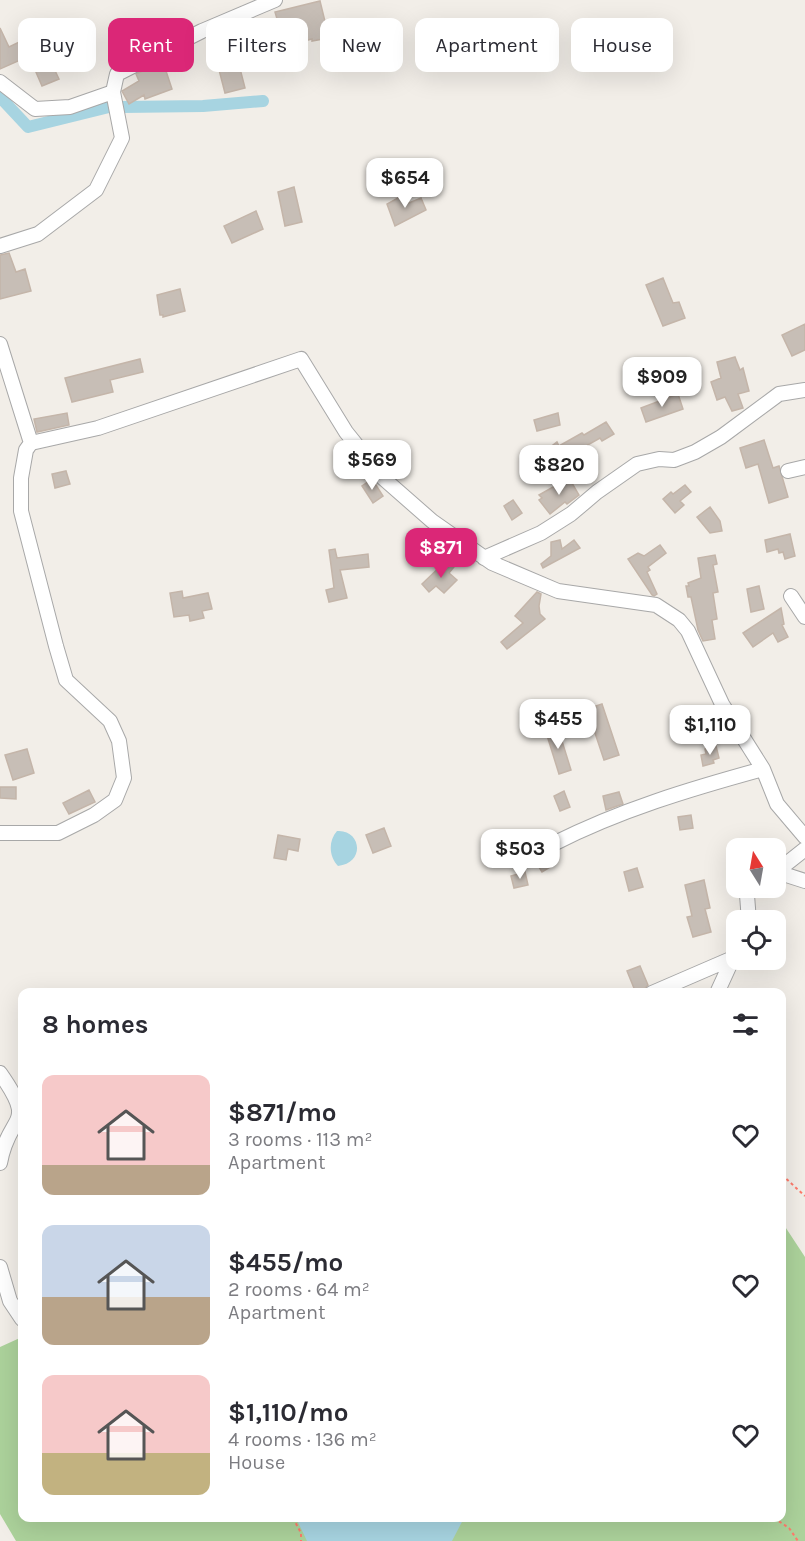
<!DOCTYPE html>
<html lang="en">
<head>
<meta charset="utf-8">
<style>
  :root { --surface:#fff; --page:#f7f7f7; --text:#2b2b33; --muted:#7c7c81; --accent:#db2777 }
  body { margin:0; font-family:Karla,sans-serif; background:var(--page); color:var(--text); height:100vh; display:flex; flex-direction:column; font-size:22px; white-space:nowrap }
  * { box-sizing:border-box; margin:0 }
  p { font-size:20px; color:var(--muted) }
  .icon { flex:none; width:33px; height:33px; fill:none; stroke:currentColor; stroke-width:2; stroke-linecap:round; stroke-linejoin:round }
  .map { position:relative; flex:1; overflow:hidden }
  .panel { position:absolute; left:18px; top:988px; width:768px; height:534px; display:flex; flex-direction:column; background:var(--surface); border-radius:12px; box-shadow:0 6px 24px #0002 }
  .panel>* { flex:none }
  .top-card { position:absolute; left:18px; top:18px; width:770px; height:54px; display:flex; gap:12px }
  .needle { width:39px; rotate:349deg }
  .controls { position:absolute; left:726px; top:838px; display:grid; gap:12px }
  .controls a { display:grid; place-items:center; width:60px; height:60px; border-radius:12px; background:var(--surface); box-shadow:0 6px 24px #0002; font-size:30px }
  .price { position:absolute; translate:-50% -51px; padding:0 14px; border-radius:12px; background:#fff; color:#222; font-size:20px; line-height:39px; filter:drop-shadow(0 2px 3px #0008) }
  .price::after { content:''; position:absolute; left:50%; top:36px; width:18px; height:14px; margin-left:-9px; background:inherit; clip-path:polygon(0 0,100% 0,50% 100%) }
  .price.on { background:var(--accent); color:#fff }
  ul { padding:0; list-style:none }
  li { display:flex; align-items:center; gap:18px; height:150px; padding:0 24px }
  li span { display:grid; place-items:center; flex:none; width:168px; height:120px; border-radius:12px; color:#555 }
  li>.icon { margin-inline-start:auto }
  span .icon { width:72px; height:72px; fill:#fffc; stroke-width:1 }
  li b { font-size:26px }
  h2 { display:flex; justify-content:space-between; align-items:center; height:72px; padding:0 24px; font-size:26px }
  .pill { padding:0 21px; border-radius:12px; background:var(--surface); box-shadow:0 6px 24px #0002; font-size:21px; line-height:54px }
  .pill.on { background:var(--accent); color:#fff }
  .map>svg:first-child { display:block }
</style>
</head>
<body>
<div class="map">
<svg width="805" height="1541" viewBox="0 0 805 1541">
  <rect width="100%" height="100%" fill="#f2eee8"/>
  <path fill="#acd29b" d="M782,1222L805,1257V1541H16L0,1514V1347L22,1337V1518H782Z"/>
  <path fill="#a7d4e1" d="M337,831C361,829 366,863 338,866C329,857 328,841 337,831Z
    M296,1518H464L452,1541H307Z"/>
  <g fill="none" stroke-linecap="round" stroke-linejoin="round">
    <path stroke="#a7d4e1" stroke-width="12" d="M0,97L28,127L109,107
      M122,107L203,106L263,101"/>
  </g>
  <path fill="#c7beb6" stroke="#c4b5a9" stroke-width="1.5" d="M320,1L329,38L312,41V39L285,46L275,12Z
    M0,28L9,47L40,32L47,45L44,47L59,79L42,86L29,56L0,69Z
    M237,57L245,88L225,93L217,62Z
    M164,65L172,89L145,99L144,95L129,104L122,91L139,81L136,74L147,69L148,71Z
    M294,187L302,222L285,226L278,192Z
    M405,194L409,203L421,198L426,210L395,226L387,204Z
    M256,211L263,229L232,243L224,226Z
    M9,253L16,272L25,269L31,291L0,299V255Z
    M663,278L673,303L679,302L685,318L663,326L646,285Z
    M180,289L185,311L163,317V315H160L157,295Z
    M805,324V350L792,356L782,335Z
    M735,357L740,370L743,368L749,391L738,394L743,408L732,411L725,397L717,400L711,382L721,378L717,362Z
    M140,359L143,372L110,380L113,392L72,402L65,378Z
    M678,394L683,409L646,422L641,408Z
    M67,413L69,425L37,432L34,419Z
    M558,413L560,425L537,431L534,420Z
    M606,422L614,434L602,441L600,438L554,464L549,460L536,469L531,462L557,442L559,446L582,433L584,435Z
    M764,440L773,468L779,466L788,497L769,503L758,464L746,468L740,448Z
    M66,471L70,484L55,488L52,474Z
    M569,478L579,495L567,504L565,502L550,514L539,500L542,498L539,495Z
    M372,479L383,496L373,503L362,486Z
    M685,485L691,492L680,501L684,505L675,513L663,499L671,492L673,494Z
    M513,500L522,513L512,520L504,506Z
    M710,507L720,521L722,531L710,533L697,517Z
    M790,534L795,556L785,559L783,552L779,553L778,549L767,552L765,540Z
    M560,540L562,549L574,540L580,548L543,568L541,564L551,556V542Z
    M660,545L666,553L648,567L650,570L647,572L657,594L654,596L652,595L628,559L638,553L644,556Z
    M335,549L337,558L368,554L369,567L340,570L347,598L329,602L326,590L334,588L329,550Z
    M715,555L717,564L713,565L718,592L713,593L717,619L712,620L715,639L703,641L698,630L691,597H688L686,586H689L688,583L701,578L698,558Z
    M446,561L454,567L449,573L457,580L444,593L436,586L429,592L422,584Z
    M759,586L764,609L751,612L747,589Z
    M182,591L183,598L208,593L212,609L202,611L204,618L190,621L189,615L174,617L170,593Z
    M537,592L541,594L539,606L540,614L545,619L507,649L501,642L523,623L515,616Z
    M781,608L784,624L782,625L788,637L778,642L773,633L753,647L743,633Z
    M602,704L619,755L604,760L587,709Z
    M557,725L571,770L559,774L545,729Z
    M716,746L719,758L713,760L714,763L703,766L701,755L706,754L705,749Z
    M27,749L34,773L13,780L5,755Z
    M0,787H16V799L0,798Z
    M89,790L95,802L69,814L63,803Z
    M564,791L570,807L560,811L554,796Z
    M619,792L623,804L606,810L603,796Z
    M691,815L693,828L680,830L678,817Z
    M384,828L391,846L373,853L366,835Z
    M278,835L300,839L298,851L288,849L286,860L274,858Z
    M544,853L552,866L542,872L534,859Z
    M637,868L643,887L629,891L624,872Z
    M525,872L528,885L514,888L511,876Z
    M704,880L710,908L705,909L711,932L693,937L687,917L692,916L685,885Z
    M640,966L648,985L643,991L636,993L627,971Z"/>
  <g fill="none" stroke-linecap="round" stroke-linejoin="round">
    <g stroke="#a8a8a8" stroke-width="16">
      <path id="minor" d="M0,82L35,109L70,107L113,92
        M0,246L38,234L96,190L122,138L113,92L117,74L202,31L275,0
        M0,344L31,443
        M788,471L805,467
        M484,558L541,533L571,514L597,492L637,464L659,459L674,460L695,452L721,437L779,394L805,390
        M791,596L805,617
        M0,833H58L94,815L115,800L124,778L119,741L110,721L66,680L56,646L21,511V478L26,450L31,443L98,428L301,359L346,432L383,478L432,521L492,563L558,591L656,605L679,620L688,631L722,704L763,769L777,804L805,837
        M553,844C620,810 690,789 763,769
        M776,872L805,849
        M777,872L805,881
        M749,921L747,895L753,888
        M652,993L733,958L736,954
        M717,993L733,958
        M0,1073C38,1127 9,1112 0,1163
        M0,1267L10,1301L22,1319"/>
    </g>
    <path stroke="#ff7a6b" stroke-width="2" stroke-dasharray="3 3" stroke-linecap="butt" d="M782,1175L805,1196
      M293,1518L301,1533V1541
      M774,1518L789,1528L798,1541"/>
    <use href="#minor" stroke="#fff" stroke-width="14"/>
  </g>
</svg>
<div class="controls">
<a><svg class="needle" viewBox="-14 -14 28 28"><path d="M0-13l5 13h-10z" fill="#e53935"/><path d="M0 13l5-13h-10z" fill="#7c7c81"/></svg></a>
<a><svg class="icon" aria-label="locate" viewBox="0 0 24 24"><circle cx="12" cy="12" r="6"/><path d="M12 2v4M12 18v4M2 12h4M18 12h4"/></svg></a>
</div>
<b class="price" style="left:405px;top:209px">$654</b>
<b class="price" style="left:662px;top:408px">$909</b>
<b class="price" style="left:372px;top:491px">$569</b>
<b class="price" style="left:559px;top:496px">$820</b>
<b class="price on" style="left:441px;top:579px">$871</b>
<b class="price" style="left:558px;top:750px">$455</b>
<b class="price" style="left:710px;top:756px">$1,110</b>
<b class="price" style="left:520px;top:880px">$503</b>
<div class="top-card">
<a class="pill">Buy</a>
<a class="pill on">Rent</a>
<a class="pill">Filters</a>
<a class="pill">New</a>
<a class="pill">Apartment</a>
<a class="pill">House</a>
</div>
<section class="panel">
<h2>8 homes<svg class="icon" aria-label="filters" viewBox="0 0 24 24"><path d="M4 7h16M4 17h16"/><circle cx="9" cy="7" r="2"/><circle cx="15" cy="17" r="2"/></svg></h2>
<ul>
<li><span style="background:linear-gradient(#f6c9c9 75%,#b9a48a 0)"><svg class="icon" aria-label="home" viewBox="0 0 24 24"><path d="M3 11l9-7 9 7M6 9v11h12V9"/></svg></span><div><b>$871/mo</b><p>3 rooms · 113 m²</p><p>Apartment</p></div><svg class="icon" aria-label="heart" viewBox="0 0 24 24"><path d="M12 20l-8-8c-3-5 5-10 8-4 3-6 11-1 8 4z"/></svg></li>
<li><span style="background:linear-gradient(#c9d6e8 60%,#b9a48a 0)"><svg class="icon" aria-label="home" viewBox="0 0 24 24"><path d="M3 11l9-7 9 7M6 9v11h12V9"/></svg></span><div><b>$455/mo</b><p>2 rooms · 64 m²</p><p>Apartment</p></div><svg class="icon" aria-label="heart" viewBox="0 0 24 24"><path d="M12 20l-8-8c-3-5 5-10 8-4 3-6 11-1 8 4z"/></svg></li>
<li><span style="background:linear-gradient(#f6c9c9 65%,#c2b280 0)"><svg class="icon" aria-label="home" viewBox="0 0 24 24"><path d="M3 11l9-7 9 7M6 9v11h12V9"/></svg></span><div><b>$1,110/mo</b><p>4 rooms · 136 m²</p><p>House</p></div><svg class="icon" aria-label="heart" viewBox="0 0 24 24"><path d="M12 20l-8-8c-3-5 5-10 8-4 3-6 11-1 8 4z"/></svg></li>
</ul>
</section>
</div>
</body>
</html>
